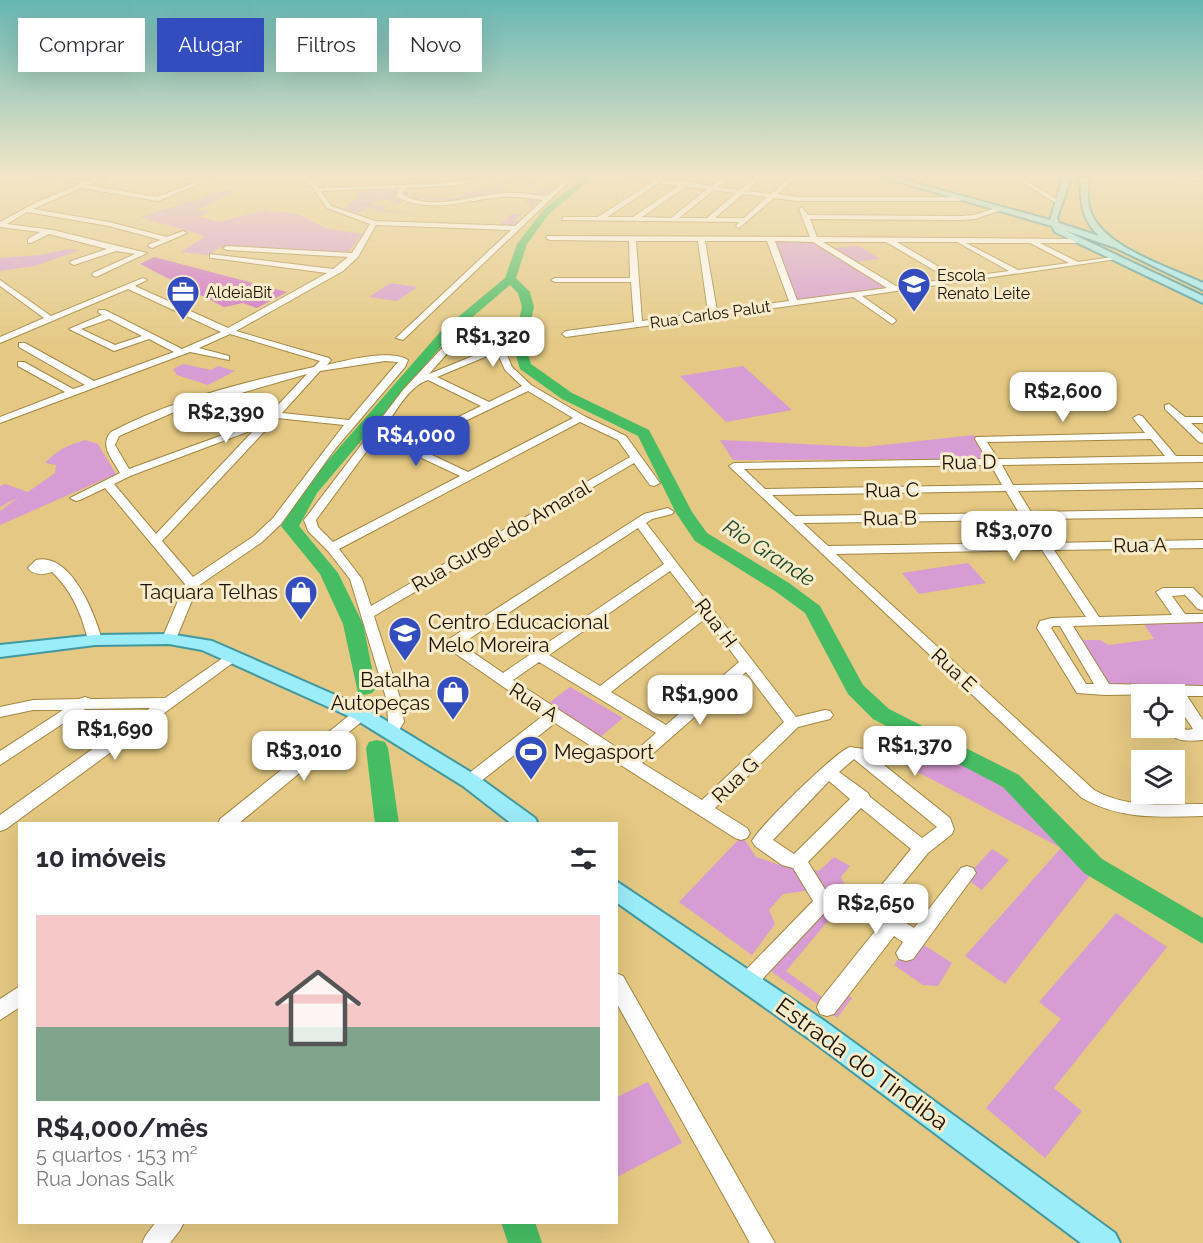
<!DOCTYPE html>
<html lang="pt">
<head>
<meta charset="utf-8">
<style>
  :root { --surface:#fff; --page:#f7f7f7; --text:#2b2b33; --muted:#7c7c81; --accent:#334dbe }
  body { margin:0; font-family:Raleway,sans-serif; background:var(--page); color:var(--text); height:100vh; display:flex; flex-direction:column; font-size:22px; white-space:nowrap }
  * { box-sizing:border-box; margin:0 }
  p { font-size:20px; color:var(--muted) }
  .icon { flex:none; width:33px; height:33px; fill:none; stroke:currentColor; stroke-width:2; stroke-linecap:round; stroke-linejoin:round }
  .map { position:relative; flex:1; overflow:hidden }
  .panel { position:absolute; left:18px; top:822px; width:600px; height:402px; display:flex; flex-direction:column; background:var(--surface); border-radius:0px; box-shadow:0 6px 24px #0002 }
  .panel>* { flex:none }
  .banner { position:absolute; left:18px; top:18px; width:600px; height:54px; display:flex; gap:12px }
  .buttons { position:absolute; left:1131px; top:684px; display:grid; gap:12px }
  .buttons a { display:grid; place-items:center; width:54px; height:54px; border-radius:0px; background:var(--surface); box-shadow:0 6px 24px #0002; font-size:30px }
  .price { position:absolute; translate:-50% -51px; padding:0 14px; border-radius:12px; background:#fff; color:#222; font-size:20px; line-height:39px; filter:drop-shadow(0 2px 3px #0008) }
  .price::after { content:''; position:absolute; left:50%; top:36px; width:18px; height:14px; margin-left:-9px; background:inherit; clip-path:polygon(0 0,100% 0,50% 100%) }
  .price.active { background:var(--accent); color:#fff }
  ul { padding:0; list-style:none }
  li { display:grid; align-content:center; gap:12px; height:318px; padding:0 18px }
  li span { display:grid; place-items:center; height:186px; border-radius:0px; color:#555 }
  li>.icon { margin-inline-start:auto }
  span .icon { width:108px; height:108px; fill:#fffc; stroke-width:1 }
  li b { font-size:26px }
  h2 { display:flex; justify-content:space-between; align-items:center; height:72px; padding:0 18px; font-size:26px }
  .tag { padding:0 21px; border-radius:0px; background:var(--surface); box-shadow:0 6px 24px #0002; font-size:21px; line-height:54px }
  .tag.active { background:var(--accent); color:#fff }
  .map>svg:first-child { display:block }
</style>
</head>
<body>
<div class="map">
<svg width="1203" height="1243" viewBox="0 0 1203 1243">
  <rect width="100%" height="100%" fill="#e4c883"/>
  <path fill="#d79cd4" d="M513,177H530L527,180L540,181L533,187H524L528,182L510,181L499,190L506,192L458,200L404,199L400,192H411L407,196L457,198L464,193L500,186Z
    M368,185L397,186L396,197L403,203L393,204L396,201L378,199L372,204L387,206L382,210L424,215L376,211L378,209L367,208L359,214L344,208L362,195L354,194Z
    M542,189L552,190L537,199V203L514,220L518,221L512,227L499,225L511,215L507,214H522L531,206L524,203L529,198L514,197L519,192L536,194Z
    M228,190L234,192L196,210L209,212L199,217L219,222L262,211L295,213L328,229L362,234L347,254L220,247L208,255L181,252L205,236L140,217Z
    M819,240L893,288L797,301L776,241Z
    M859,246L880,259L855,262L834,248Z
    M69,249L80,250L35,266L0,271V258L40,255Z
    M390,283L417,287L397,301L369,297Z
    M183,364L211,370L218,366L235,371L208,385L177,375L173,369Z
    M743,366L792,410L726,422L680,376Z
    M974,435L986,459L733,460L720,440L865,447Z
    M85,440L98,444L116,474L0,525V511L19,497L0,507V486L5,484L28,492L55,473L56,465L45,463C57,450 68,445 85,440Z
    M968,563L986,583L919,594L902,573Z
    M1203,619V685L1110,687L1081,640H1100L1109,645L1154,639L1141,620Z
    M570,687L623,718L598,739L545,706Z
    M886,734L1008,784L1062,840V849L1092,873L1005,984L965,956L1061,848L869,746Z
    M742,836L756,857L783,866L819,871L834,857L850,866L841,877L846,888L835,904L838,909L786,971L826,1000L837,987L852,998L837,1018L765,967L828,894L804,891L783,894L769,910L775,924L752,955L679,902Z
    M992,849L1009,860L982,890L965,878Z
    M1116,913L1167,947L1054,1088L1082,1111L1045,1158L986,1108L1061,1019L1039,1002Z
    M913,938L952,963L938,986L923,985L894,965Z
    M648,1082L682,1143L617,1177V1097Z"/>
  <path fill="#cd6dc9" d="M154,257L287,292L257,308L243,303L224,307L140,264Z"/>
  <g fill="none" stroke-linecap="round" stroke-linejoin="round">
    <path fill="#46bc63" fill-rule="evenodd" d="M584,177H593L549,214L527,244L516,278L530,292L534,307L525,345L531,364L572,393L649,430L692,512L707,533L789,583L820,606L863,685L889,709L1019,775L1102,859L1203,918V944L1084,873L1003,787L873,719L848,694L805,613L775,591L695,541L676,513L638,436L562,399L520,369L513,345L522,307L518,293L510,285L449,337L317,493L299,526L338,573L363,624L376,688L372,693L365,695L358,693L343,624L320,574L281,526L304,488L441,331L505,278L517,244L543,210Z
      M377,740L385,742L388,748L399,824H375L366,748L369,742Z
      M501,1222H535L542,1243H508Z"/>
    <g stroke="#a08642" stroke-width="2">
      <path id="minor" d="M33,177L89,181L106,177L88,185L157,197L209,177H216L158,201L81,188L33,209L109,222L167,237L183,231L187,233L152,248L148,246L149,244L161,240L109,226L27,212L7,224L53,230L147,253L96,277L92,275L93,273L135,254L116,251L74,265L70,263L71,261L107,249L49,234L31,243H28V239L40,232L0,227V222L37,202L82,183Z
        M300,177H306L319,188L428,184L498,177L450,186L406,188L402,194C431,212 472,195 504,193C519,192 533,195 547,196L568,177H574L403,340L396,338L511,230L376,225L358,257L343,271L236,331L329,358L331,360L327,365C347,360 391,349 408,360L405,367L335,449L281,524L262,542L198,586L176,639L174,642H164L162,639L185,584L105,488L80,500L76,501L70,498L120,473C112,459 99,445 111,432C171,400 248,381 314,367L320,361L230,334L199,348L229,356V360L190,352L0,423V417L65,392L18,366V362H24L73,389L85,385L19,347V343H25L94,381L174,352L149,339L114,351L69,329L102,315L98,312L99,310H105L182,349L221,332L128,289L0,343V337L44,318L0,286V280L51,316L143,278L147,280L135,286L228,328L327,273L213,258H210V254L333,269L348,257L227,250L223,248L227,246L352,253L370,224L327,208L310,184ZM400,188L396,196C427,215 467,200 501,197C515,196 529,198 543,200L515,226L375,221L331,206L321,191ZM109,319L142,336L115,345L81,329ZM385,361L398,362L349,420L282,413L320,371ZM307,374L264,420L129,469L115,445L119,436L172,413ZM277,418L344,425L273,518L254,536L193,577L162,541ZM255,429L156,534L114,484L130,476Z
        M622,177L657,179L661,177L663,180L686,181L711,186L724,177H730L718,187L740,190L756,177H762L747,191L771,194L790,177H796L778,194L798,197H960L963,199L960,201H798L774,198L739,228L736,226L739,222L562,220L564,217H598L652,182ZM659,183L678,186L633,217H607ZM685,187L707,189L671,218L642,217ZM714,190L736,193L707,218H679ZM743,194L767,197L744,218H715Z
        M1013,177H1020L1061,202L1056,203Z
        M1172,177H1203V180L1175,179Z
        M802,207L808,215L961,216L974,215L999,207L1001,210L975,219L961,220L810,219L817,237L1076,239L1080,241L1079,243H1040L1078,262L1113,257L1117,259L862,296L895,319L896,321L892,324L853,297L566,337L562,334L566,331L634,322L631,282H555L551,280L555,278H630L629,241L550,240L546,238L547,236L810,237L799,209ZM636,241H698L708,312L642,321ZM705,241H767L789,301L717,311ZM775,241L813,242L887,288L797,300ZM823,242H886L949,279L896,286ZM897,242H957L1009,271L958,278ZM966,243H1030L1069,263L1018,270Z
        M484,319L499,320L504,348L512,367L531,385L584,416L626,436L660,483L654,486L650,485L634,463L374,616L401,701L404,722L396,735H386L383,731L388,722L387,701L350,579L328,551L308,531L304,520L403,390L459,330L470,323ZM485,324H492L495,347L429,374L465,333ZM497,352L505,370L522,386L489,402L437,377ZM428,380L481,406L405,443L382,432C393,416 408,386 428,380ZM528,391L573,418L468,472L413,446ZM580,422L618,440L630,457L371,606L362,579L339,549ZM377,437L460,476L333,542L318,527L316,520Z
        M1169,404L1185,417H1203V423H1191L1203,434V443L1199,442L1165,409V405Z
        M1138,415L1142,416L1176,456H1203V462L1002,465L1013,485L1203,482V488L1018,491L1031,512L1203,509V517L1035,519L1050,543L1203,540V548L1054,550L1099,617L1172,615L1156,592L1163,588H1193L1203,598V610L1198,609L1185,595L1172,596L1185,614H1203V622L1073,626L1109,684L1203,686V696H1187L1203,720V740C1188,741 1173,743 1166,728H1174V723L1187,730L1193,729L1174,700V694L1105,695L1077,693L1037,628L1040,621L1052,618L1086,617L1042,550L836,554L1094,790C1128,809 1165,804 1203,804V816C1160,817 1120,820 1082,798L729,466L734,463L987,459L975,439L976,437L1145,433L1133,418ZM1151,439L1165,456L998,459L987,442ZM991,465L1002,485L765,489L744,469ZM1006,491L1019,513L795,516L772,495ZM1023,520L1037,543L828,546L803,523ZM1053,626H1060L1094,684H1086L1051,628Z
        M668,508L674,512L672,514L652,519L646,523L796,717L825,710L830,711L833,715L830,719L798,727L715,808L747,828L750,833L747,838L741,840L735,838L555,723L476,785L470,787L464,785L462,781L464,777L544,715L446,647L444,644L446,641L644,514ZM638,528L664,564L503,673L461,644ZM670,571L700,610L600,686L549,655ZM706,618L739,662L666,725L611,692ZM539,662L656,733L630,756L513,680ZM746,672L784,722L702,800L642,763Z
        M36,560C71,552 95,614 102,640L100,643H90L88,640C81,613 72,591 52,572C43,575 34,576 28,568Z
        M233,651L240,656L238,659L6,829L0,831V815L150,708L85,709L0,765V751L63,710H33L0,717V707L33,700L79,699L85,697L91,699L165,698Z
        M361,709L366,710L369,714L366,718L238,824H218L220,819L356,710Z
        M850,747L864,749L950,818L954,829L952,834L928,853L888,902L880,906L914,928L961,868L967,866L973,868L976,873L913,959L906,961L899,959L896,953L903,942L894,936L834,1014L827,1016L820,1014L817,1007L820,1000L879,926L853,909L827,910L755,987L748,990L741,987L738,981L741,975L813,901L793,868L782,865L755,846L752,841C760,826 835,752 850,747ZM854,759L937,827L922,838L870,797L868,793L839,772ZM829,781L850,799L794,854L773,840ZM861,808L911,849L876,892L828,894L808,862Z
        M616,973L623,976L775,1243H750L616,1002Z
        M20,986V1007L0,1020V999Z
        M156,1222H184L180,1230L170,1243H142L146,1235Z"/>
    </g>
    <g stroke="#43989f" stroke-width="4">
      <path id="major" d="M883,177H893L1050,220L1062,181L1059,177H1066L1070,181L1057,218L1059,223L1099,236C1081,218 1080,201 1081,177H1088C1089,188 1086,202 1091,213C1105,248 1171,268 1203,283V290L1116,248L1064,230L1203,296V303L1055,232L1052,226Z
        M169,634L212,641L367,709L477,776L535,818L538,824H512L463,786L355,719L202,650L169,644L95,645L0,657V645L95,635Z
        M616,881L826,1022L1115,1233L1120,1243H1081L808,1038L616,902Z"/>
    </g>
    <use href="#minor" fill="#fff" fill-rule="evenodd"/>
    <use href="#major" fill="#9bedf9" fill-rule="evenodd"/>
  </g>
  <linearGradient id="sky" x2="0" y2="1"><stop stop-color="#67b7b3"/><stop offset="0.5" stop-color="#f3e6c7"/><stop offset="1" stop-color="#f3e6c7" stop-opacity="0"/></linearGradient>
  <rect width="1203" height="351" fill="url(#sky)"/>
  <defs>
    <g id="school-pin" transform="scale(1.725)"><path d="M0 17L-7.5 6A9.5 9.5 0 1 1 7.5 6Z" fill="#334dbe" stroke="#f8ebc9"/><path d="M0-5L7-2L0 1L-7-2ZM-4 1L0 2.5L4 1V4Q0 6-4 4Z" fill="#fff"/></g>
    <g id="office-pin" transform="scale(1.725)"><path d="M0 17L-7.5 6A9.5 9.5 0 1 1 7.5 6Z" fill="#334dbe" stroke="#f8ebc9"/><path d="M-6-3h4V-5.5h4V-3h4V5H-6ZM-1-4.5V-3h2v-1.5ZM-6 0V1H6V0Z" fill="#fff"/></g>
    <g id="shop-pin" transform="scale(1.725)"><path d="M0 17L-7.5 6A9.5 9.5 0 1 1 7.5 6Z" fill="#334dbe" stroke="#f8ebc9"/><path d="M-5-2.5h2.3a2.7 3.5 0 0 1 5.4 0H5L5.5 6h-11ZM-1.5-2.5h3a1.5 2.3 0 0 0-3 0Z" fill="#fff"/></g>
    <g id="stadium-pin" transform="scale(1.725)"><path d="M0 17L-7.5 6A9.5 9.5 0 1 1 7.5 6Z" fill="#334dbe" stroke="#f8ebc9"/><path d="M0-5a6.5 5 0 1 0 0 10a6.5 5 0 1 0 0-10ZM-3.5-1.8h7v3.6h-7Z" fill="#fff"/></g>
  </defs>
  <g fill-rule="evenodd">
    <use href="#school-pin" x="914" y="284"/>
    <use href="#office-pin" x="183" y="292"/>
    <use href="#shop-pin" x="301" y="592"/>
    <use href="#school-pin" x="405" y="633"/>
    <use href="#shop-pin" x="453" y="692"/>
    <use href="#stadium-pin" x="531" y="752"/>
  </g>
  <g text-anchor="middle" stroke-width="6" stroke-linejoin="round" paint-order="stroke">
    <g font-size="16" fill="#1b1100" stroke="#f8ebc9" text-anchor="start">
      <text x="937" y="281">Escola<tspan x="937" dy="18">Renato Leite</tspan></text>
      <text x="206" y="298">AldeiaBit</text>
    </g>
    <g font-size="16" fill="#1b1100" stroke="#f8ebc9">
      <text transform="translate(710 314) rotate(-8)" y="6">Rua Carlos Palut</text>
    </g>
    <g font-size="20" fill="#1b1100" stroke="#f8ebc9">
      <text transform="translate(969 462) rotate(-1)" y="7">Rua D</text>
      <text transform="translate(892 490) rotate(-1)" y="7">Rua C</text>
      <text transform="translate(890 518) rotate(-1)" y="7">Rua B</text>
      <text transform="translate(501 536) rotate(-30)" y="7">Rua Gurgel do Amaral</text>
      <text transform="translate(1140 545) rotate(-1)" y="7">Rua A</text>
      <text transform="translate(716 623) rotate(53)" y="7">Rua H</text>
      <text transform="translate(954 670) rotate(43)" y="7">Rua E</text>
      <text transform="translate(534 702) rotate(33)" y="7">Rua A</text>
      <text transform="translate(735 780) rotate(-44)" y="7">Rua G</text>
    </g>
    <g font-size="20" fill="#1b1100" stroke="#f8ebc9" text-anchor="end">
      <text x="278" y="599">Taquara Telhas</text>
      <text x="428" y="629" text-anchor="start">Centro Educacional<tspan x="428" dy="23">Melo Moreira</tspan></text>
      <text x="430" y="687">Batalha<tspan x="430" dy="23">Autopeças</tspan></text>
      <text x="554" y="759" text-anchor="start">Megasport</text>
    </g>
    <g font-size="21" font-style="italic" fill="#1e4c28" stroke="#f8ebc9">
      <text transform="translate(769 553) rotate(33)" y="7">Rio Grande</text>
    </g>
    <g font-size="24" fill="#1b1100" stroke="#f8ebc9">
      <text transform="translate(862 1064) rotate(36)" y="8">Estrada do Tindiba</text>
    </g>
  </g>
</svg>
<div class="buttons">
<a><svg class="icon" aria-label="locate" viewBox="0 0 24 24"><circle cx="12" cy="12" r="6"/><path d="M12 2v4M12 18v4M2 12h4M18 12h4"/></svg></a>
<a><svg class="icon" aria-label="layers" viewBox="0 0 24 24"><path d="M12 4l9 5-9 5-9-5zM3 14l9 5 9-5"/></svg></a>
</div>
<b class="price" style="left:493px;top:368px">R$1,320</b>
<b class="price" style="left:1063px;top:423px">R$2,600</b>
<b class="price" style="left:226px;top:444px">R$2,390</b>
<b class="price active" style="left:416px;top:467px">R$4,000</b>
<b class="price" style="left:1014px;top:562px">R$3,070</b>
<b class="price" style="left:700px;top:726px">R$1,900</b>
<b class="price" style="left:115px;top:761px">R$1,690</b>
<b class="price" style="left:915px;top:777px">R$1,370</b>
<b class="price" style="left:304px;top:782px">R$3,010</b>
<b class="price" style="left:876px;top:935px">R$2,650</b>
<div class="banner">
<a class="tag">Comprar</a>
<a class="tag active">Alugar</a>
<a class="tag">Filtros</a>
<a class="tag">Novo</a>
</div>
<section class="panel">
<h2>10 imóveis<svg class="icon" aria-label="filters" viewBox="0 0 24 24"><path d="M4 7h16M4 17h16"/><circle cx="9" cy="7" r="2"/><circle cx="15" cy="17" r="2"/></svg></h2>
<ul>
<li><span style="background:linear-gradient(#f6c9c9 60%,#7fa58c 0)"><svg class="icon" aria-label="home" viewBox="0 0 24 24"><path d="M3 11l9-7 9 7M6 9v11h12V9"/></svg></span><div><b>R$4,000/mês</b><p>5 quartos · 153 m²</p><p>Rua Jonas Salk</p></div></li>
</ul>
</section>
</div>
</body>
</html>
